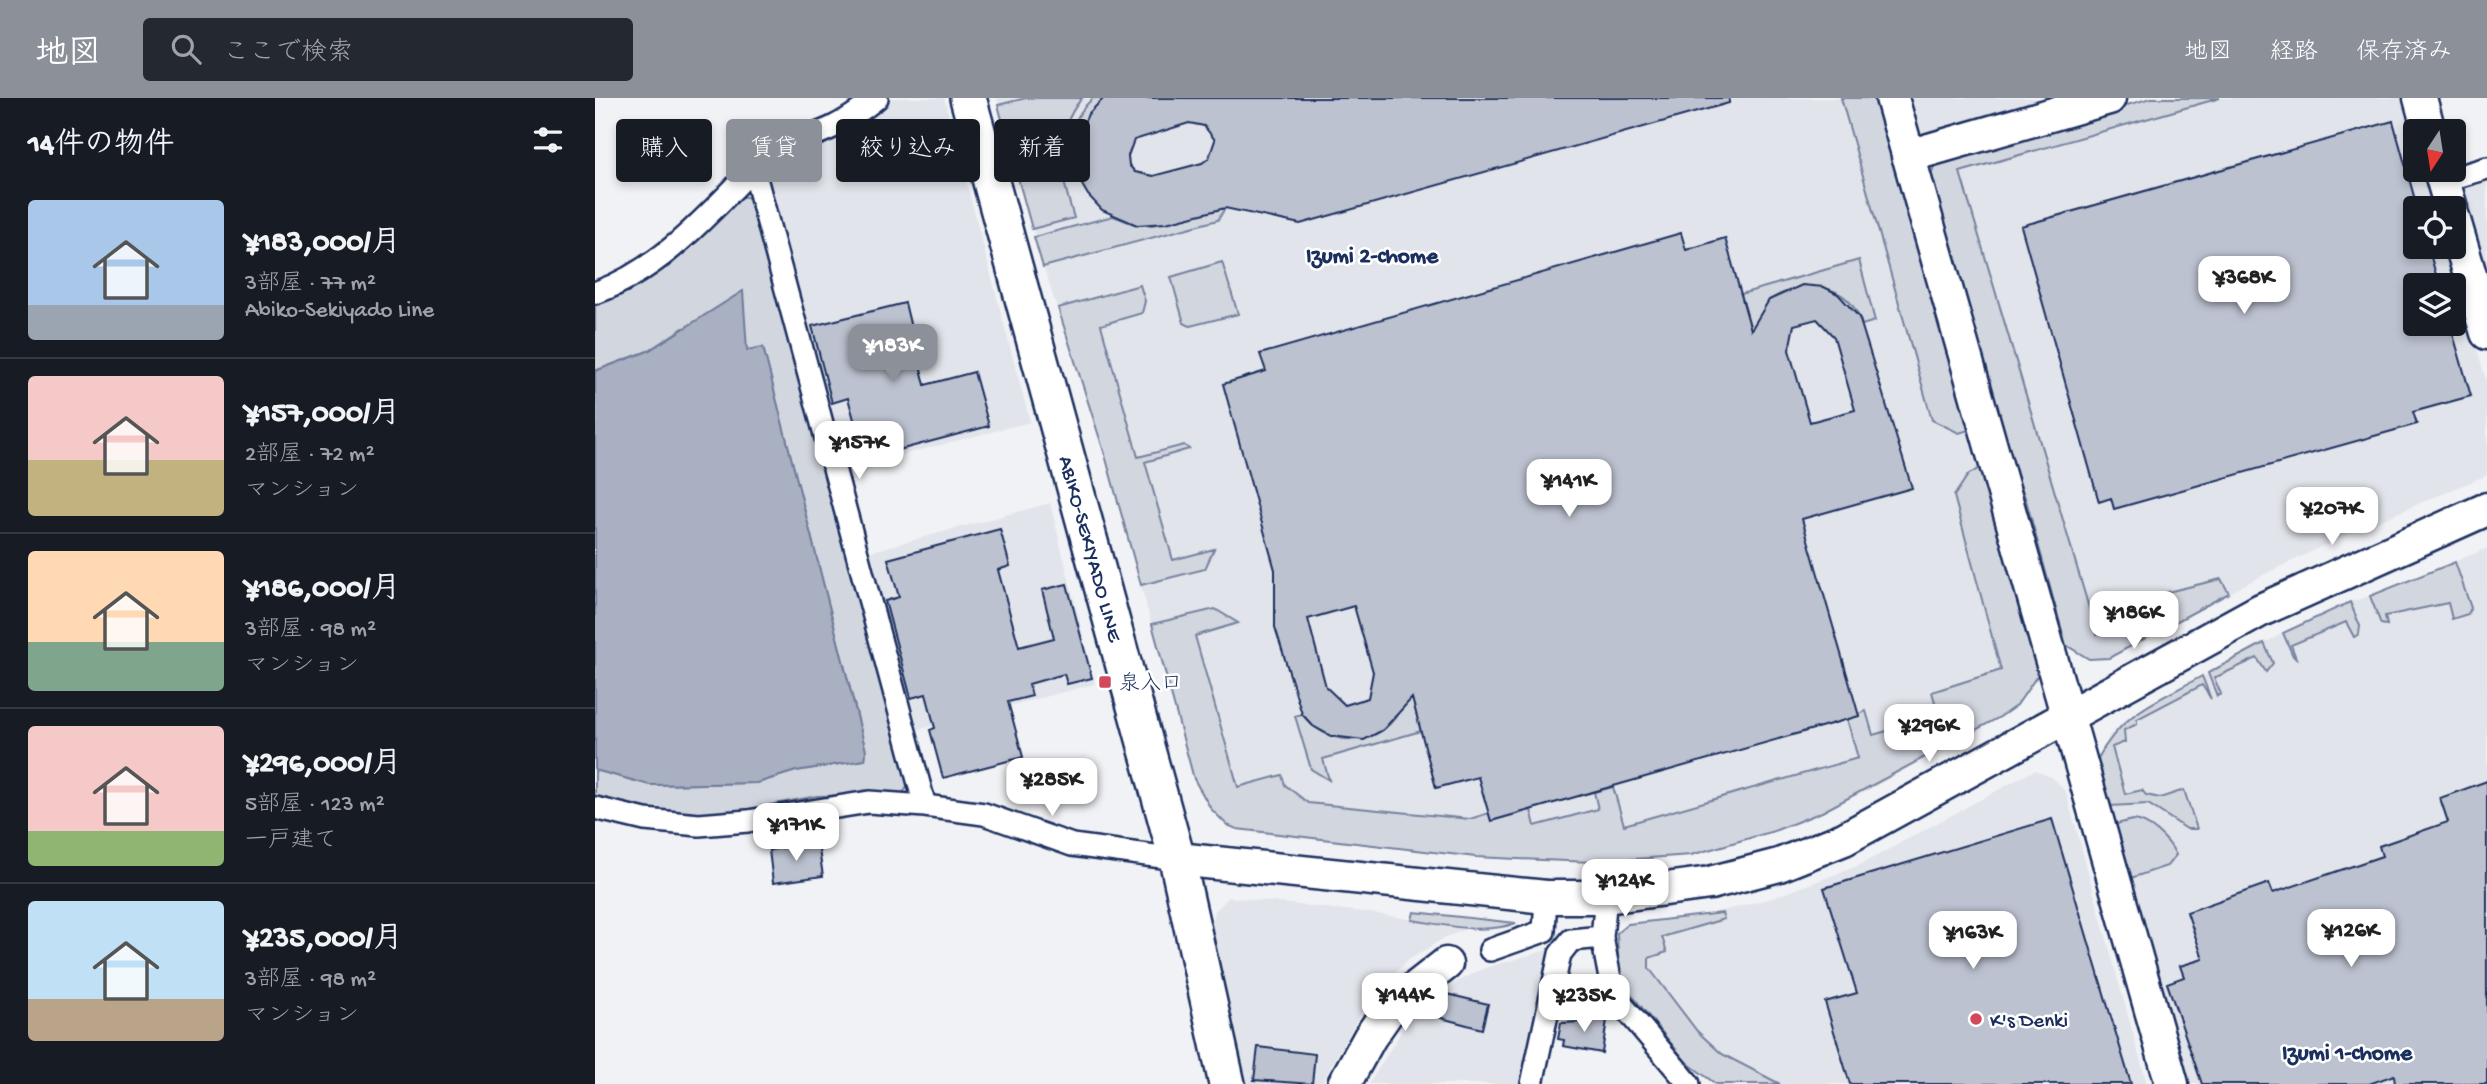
<!DOCTYPE html>
<html lang="ja">
<head>
<meta charset="utf-8">
<style>
  :root { --surface:#171b24; --page:#242831; --text:#f1f3f6; --muted:#9ea1a6; --line:#363941; --accent:#8c9099 }
  body { margin:0; font-family:"Gochi Hand","Klee One",sans-serif; background:var(--page); color:var(--text); height:100vh; display:flex; flex-direction:column; font-size:26px; white-space:nowrap }
  * { box-sizing:border-box; margin:0 }
  p { font-size:23px; color:var(--muted) }
  .icon { flex:none; width:38px; height:38px; fill:none; stroke:currentColor; stroke-width:2; stroke-linecap:round; stroke-linejoin:round }
  .map { position:relative; flex:1; overflow:hidden }
  .panel { display:flex; flex-direction:column; background:var(--surface); width:595px }
  .panel>* { flex:none }
  .top-card { position:absolute; left:21px; top:21px; width:665px; height:63px; display:flex; gap:14px }
  .needle { width:46px; rotate:192deg }
  .fabs { position:absolute; left:1808px; top:21px; display:grid; gap:14px }
  .fabs a { display:grid; place-items:center; width:63px; height:63px; border-radius:7px; background:var(--surface); box-shadow:0 4px 10px #0003; font-size:35px }
  .price { position:absolute; translate:-50% -60px; padding:0 16px; border-radius:14px; background:#fff; color:#222; font-size:23px; line-height:46px; filter:drop-shadow(0 2px 4px #0008) }
  .price::after { content:''; position:absolute; left:50%; top:42px; width:21px; height:16px; margin-left:-10px; background:inherit; clip-path:polygon(0 0,100% 0,50% 100%) }
  .price.on { background:var(--accent); color:#fff }
  ul { padding:0; list-style:none }
  li { display:flex; align-items:center; gap:21px; height:175px; padding:0 28px }
  li+li { border-top:2px solid var(--line) }
  li span { display:grid; place-items:center; flex:none; width:196px; height:140px; border-radius:7px; color:#555 }
  li>.icon { margin-inline-start:auto }
  span .icon { width:84px; height:84px; fill:#fffc; stroke-width:1 }
  li b { font-size:30px }
  h2 { display:flex; justify-content:space-between; align-items:center; height:84px; padding:0 28px; font-size:30px }
  .chip { padding:0 24px; border-radius:7px; background:var(--surface); box-shadow:0 4px 10px #0003; font-size:24px; line-height:63px }
  .chip.on { background:var(--accent); color:#fff }
  header { display:flex; align-items:center; gap:42px; box-sizing:border-box; height:98px; padding:0 35px; background:var(--accent); color:#fff }
  header strong { font-size:33px }
  nav { display:flex; gap:38px; margin-inline-start:auto; font-size:24px }
  .search { width:490px; height:63px; background:var(--page); display:flex; align-items:center; gap:18px; box-sizing:border-box; padding:0 24px; border-radius:7px; color:var(--muted); font-size:26px }
  main { display:flex; flex:1; min-height:0 }
  .map>svg:first-child { display:block }
</style>
</head>
<body>
<header>
<strong>地図</strong>
<div class="search"><svg class="icon" aria-label="search" viewBox="0 0 24 24"><circle cx="10" cy="10" r="6"/><path d="M15 15l6 6"/></svg>ここで検索</div>
<nav><a>地図</a><a>経路</a><a>保存済み</a></nav>
</header>
<main>
<section class="panel">
<h2>14件の物件<svg class="icon" aria-label="filters" viewBox="0 0 24 24"><path d="M4 7h16M4 17h16"/><circle cx="9" cy="7" r="2"/><circle cx="15" cy="17" r="2"/></svg></h2>
<ul>
<li><span style="background:linear-gradient(#a9c7e8 75%,#9aa5b1 0)"><svg class="icon" aria-label="home" viewBox="0 0 24 24"><path d="M3 11l9-7 9 7M6 9v11h12V9"/></svg></span><div><b>¥183,000/月</b><p>3部屋 · 77 m²</p><p>Abiko-Sekiyado Line</p></div></li>
<li><span style="background:linear-gradient(#f6c9c9 60%,#c2b280 0)"><svg class="icon" aria-label="home" viewBox="0 0 24 24"><path d="M3 11l9-7 9 7M6 9v11h12V9"/></svg></span><div><b>¥157,000/月</b><p>2部屋 · 72 m²</p><p>マンション</p></div></li>
<li><span style="background:linear-gradient(#ffd9b3 65%,#7fa58c 0)"><svg class="icon" aria-label="home" viewBox="0 0 24 24"><path d="M3 11l9-7 9 7M6 9v11h12V9"/></svg></span><div><b>¥186,000/月</b><p>3部屋 · 98 m²</p><p>マンション</p></div></li>
<li><span style="background:linear-gradient(#f6c9c9 75%,#8fb573 0)"><svg class="icon" aria-label="home" viewBox="0 0 24 24"><path d="M3 11l9-7 9 7M6 9v11h12V9"/></svg></span><div><b>¥296,000/月</b><p>5部屋 · 123 m²</p><p>一戸建て</p></div></li>
<li><span style="background:linear-gradient(#bfe0f5 70%,#b9a48a 0)"><svg class="icon" aria-label="home" viewBox="0 0 24 24"><path d="M3 11l9-7 9 7M6 9v11h12V9"/></svg></span><div><b>¥235,000/月</b><p>3部屋 · 98 m²</p><p>マンション</p></div></li>
</ul>
</section>
<div class="map">
<svg width="1892" height="986" viewBox="0 0 1892 986">
  <rect width="100%" height="100%" fill="#f1f2f5"/>
  <filter id="ink" filterUnits="userSpaceOnUse"><feTurbulence type="fractalNoise" baseFrequency=".0143" numOctaves="2"/><feDisplacementMap in="SourceGraphic" scale="14" xChannelSelector="R" yChannelSelector="G"/><feConvolveMatrix kernelMatrix="1 2 1 2 8 2 1 2 1" color-interpolation-filters="sRGB"/></filter>
  <g filter="url(#ink)">
    <path fill="#e1e4ea" fill-rule="evenodd" d="M297,0H349L435,324L248,372L169,75L190,55L209,52L256,33Z
      M402,0H1283L1444,575L1422,607L1405,619L1279,689L1227,714L1179,733L1096,757L998,764L881,759L667,736L632,727L616,711L599,681L510,357L448,167Z
      M1310,0H1471L1338,39L1318,29Z
      M1556,0H1808L1820,41V72H1829L1841,110H1820V149H1852L1892,285V377L1753,436L1664,479L1514,560L1494,561L1471,547L1431,402L1401,322L1360,57ZM1820,187H1858V226H1820Z
      M1892,79V189L1866,97L1872,85Z
      M455,405L500,586L317,633L270,455Z
      M1892,450V986H1595L1502,662L1515,637L1531,621L1688,535L1755,504L1785,495Z
      M1440,672L1458,680L1471,694L1552,986H1121L1091,964L1027,885L1022,835L1033,826L1104,819L1177,800L1263,768Z
      M634,799L768,814L873,830L849,840L815,861L790,883L770,908L726,986H647L615,835L620,813Z
      M962,849L933,986H774L811,926L849,890L890,870Z"/>
    <path fill="#d2d6df" stroke="#76829e" stroke-width="2" d="M431,0H487C455,39 466,77 479,120L437,131L403,7Z
      M498,0H510L480,57L482,75L473,77C469,48 476,20 498,0Z
      M1246,0H1283L1377,331L1364,335L1337,322Z
      M1556,0H1625L1365,74L1502,537L1559,522L1552,499L1626,481L1634,495L1514,560L1494,561L1471,547L1431,402L1401,322L1332,83L1343,62Z
      M145,97L157,101L313,688L307,696L222,698L101,721L54,716L0,701V672L55,687L162,685L201,673L270,662L271,653L168,250L152,253L88,230L53,253L0,273V204L75,168Z
      M630,110L623,122L448,169L439,139L518,118L542,127H557Z
      M1264,162L1280,223L1267,227C1253,181 1208,182 1174,202L1158,239L1146,196Z
      M627,164L643,216L595,228L589,225L576,179Z
      M545,187L550,203L547,215L506,227L543,359L589,347L594,351L550,364L578,462L619,451L610,471L546,487L510,357L463,210Z
      M1388,368L1444,575L1422,607L1405,619L1227,714L1179,733L1096,757L998,764L947,762L881,759L642,731L632,727L616,711L599,681L557,526L620,511L643,525L600,538L643,689L687,677L690,687L713,705L875,721L894,715L896,723L936,712L940,728L1003,711L999,694L1018,689L1029,727L1263,660L1252,621L1271,613L1278,637L1344,618L1337,594L1406,572L1359,398L1373,377Z
      M1860,464L1876,510L1873,516L1857,521L1853,505L1790,518L1792,527L1786,526L1775,498Z
      M1755,504L1765,528L1764,536L1759,539L1751,524L1696,547L1701,560L1698,558L1688,535Z
      M1669,545L1678,565L1671,574L1662,560L1619,580L1626,596L1622,598L1613,575Z
      M1607,578L1616,601L1607,587L1542,621V626L1529,632L1530,644L1517,649L1530,696L1547,692L1551,697L1565,700L1589,692L1602,731H1592L1553,706L1515,708L1502,662C1528,613 1561,604 1607,578Z
      M813,584L826,633L728,661L734,682L716,671L700,618L707,616C728,646 777,652 800,620C808,609 810,596 813,584Z
      M1538,722C1555,723 1574,742 1581,757L1572,768L1536,780L1521,726Z
      M819,814L921,825C889,837 851,827 817,822Z
      M1127,815L1129,821L1067,839L1072,854L1054,860V870L1102,933L1127,956L1185,986H1121L1091,964L1027,885L1024,878L1022,835L1033,826Z"/>
    <path fill="#a8b0c2" stroke="#707c9a" stroke-width="2" d="M148,193L152,252L168,249L271,653L270,662L201,673L162,685L55,687L0,672V273L53,253Z"/>
    <path fill="#bcc2d0" stroke="#1b2f5e" stroke-width="2" fill-rule="evenodd" d="M509,0H1134V5L705,126L630,110L571,125L542,127L507,112L493,97L483,80L480,57L484,36L493,16ZM594,25L609,28L620,42L614,60L607,65L558,78L540,74L534,67L533,58L539,42Z
      M323,21L330,49L301,57L294,29Z
      M1798,23L1820,102V149H1833L1844,187H1820V226H1855L1876,298L1818,314L1822,326L1519,411L1516,400L1504,404L1426,128Z
      M1086,135L1091,152L1130,140L1156,232L1174,202L1207,187L1229,189L1243,196L1264,219L1317,390L1207,421L1264,618L896,723L883,679L841,690L817,600L788,632L769,642L736,638L718,628L707,616L680,529V472L628,286L671,273L665,256ZM1222,221L1239,239L1260,312L1215,324L1194,252L1199,227ZM759,508L778,574L773,600L750,607L731,589L713,521Z
      M310,205L330,287L379,274L394,328L270,361L253,300L237,305L217,228Z
      M405,431L415,468L403,472L424,549L459,540L447,492L472,486L497,580L472,586L469,576L434,586L437,598L413,604L428,659L348,680L335,632L340,630L331,596L316,600L290,503L304,499L293,461Z
      M1892,683V986H1800L1799,977L1774,986H1607L1572,885L1589,879L1585,868L1608,861L1592,814L1674,785L1678,795L1787,758L1784,748L1853,724L1845,700Z
      M1457,721L1536,986H1255L1230,904L1262,895L1229,790Z
      M223,745L228,778L178,785L174,752Z
      M852,896L893,906L887,931L846,920Z
      M987,918L1012,922L1007,955L968,948L969,942L963,941L966,925L986,924Z
      M663,949L720,956L717,986L659,982Z"/>
    <g fill="none" stroke-linecap="round" stroke-linejoin="round">
      <g stroke="#1b2f5e" stroke-width="26">
        <path id="street" d="M158,69L330,708
          M1848,83L1892,70
          M0,195C76,168 126,100 183,46C226,38 248,27 282,0
          M0,710L50,722L104,727L153,723L274,704L330,708L389,716L477,747L582,761
          M1011,799L1007,839L1018,896L1094,986
          M895,852L949,833L951,799
          M937,986L965,856L976,842L1007,839"/>
      </g>
      <g stroke="#1b2f5e" stroke-width="37">
        <path id="secondary" d="M1297,0L1577,986
          M1825,0L1834,33
          M1313,58L1514,0
          M1845,72L1856,110
          M1858,119L1892,235
          M582,761L951,799H1011L1115,785L1184,767L1249,741L1666,512L1892,411
          M749,986L775,939L796,909L851,866"/>
      </g>
      <g stroke="#1b2f5e" stroke-width="40">
        <g id="primary">
          <path id="s1" d="M373,0L582,761L632,986"/>
        </g>
      </g>
      <use href="#street" stroke="#fff" stroke-width="21"/>
      <use href="#secondary" stroke="#fff" stroke-width="32"/>
      <use href="#primary" stroke="#fff" stroke-width="35"/>
    </g>
  </g>
  <g fill="#d1495b" stroke="#fff" stroke-width="2.5">
    <rect x="503" y="577" width="14" height="14" rx="3.5"/>
    <circle cx="1381" cy="921" r="7"/>
  </g>
  <g text-anchor="middle" stroke-width="5" stroke-linejoin="round" paint-order="stroke">
    <g font-size="21" fill="#1b2f5e" stroke="#fff">
      <text dy="7" stroke="none"><textPath href="#s1" startOffset="467">ABIKO-SEKIYADO LINE</textPath></text>
    </g>
    <g font-size="21" fill="#1b2f5e" stroke="#fff" text-anchor="start">
      <text x="524" y="591">泉入口</text>
      <text x="1395" y="928">K's Denki</text>
    </g>
    <g font-size="23" font-weight="bold" fill="#1b2f5e" stroke="#fff">
      <text x="777" y="164">Izumi 2-chome</text>
      <text x="1752" y="961">Izumi 1-chome</text>
    </g>
  </g>
</svg>
<div class="fabs">
<a><svg class="needle" viewBox="-14 -14 28 28"><path d="M0-13l5 13h-10z" fill="#e53935"/><path d="M0 13l5-13h-10z" fill="#9ea1a6"/></svg></a>
<a><svg class="icon" aria-label="locate" viewBox="0 0 24 24"><circle cx="12" cy="12" r="6"/><path d="M12 2v4M12 18v4M2 12h4M18 12h4"/></svg></a>
<a><svg class="icon" aria-label="layers" viewBox="0 0 24 24"><path d="M12 4l9 5-9 5-9-5zM3 14l9 5 9-5"/></svg></a>
</div>
<b class="price" style="left:1649px;top:218px">¥368K</b>
<b class="price on" style="left:298px;top:286px">¥183K</b>
<b class="price" style="left:264px;top:383px">¥157K</b>
<b class="price" style="left:974px;top:421px">¥141K</b>
<b class="price" style="left:1737px;top:449px">¥207K</b>
<b class="price" style="left:1539px;top:553px">¥186K</b>
<b class="price" style="left:1334px;top:666px">¥296K</b>
<b class="price" style="left:457px;top:720px">¥285K</b>
<b class="price" style="left:201px;top:765px">¥171K</b>
<b class="price" style="left:1030px;top:821px">¥124K</b>
<b class="price" style="left:1756px;top:871px">¥126K</b>
<b class="price" style="left:1378px;top:873px">¥163K</b>
<b class="price" style="left:810px;top:935px">¥144K</b>
<b class="price" style="left:989px;top:936px">¥235K</b>
<div class="top-card">
<a class="chip">購入</a>
<a class="chip on">賃貸</a>
<a class="chip">絞り込み</a>
<a class="chip">新着</a>
</div>
</div>
</main>
</body>
</html>
